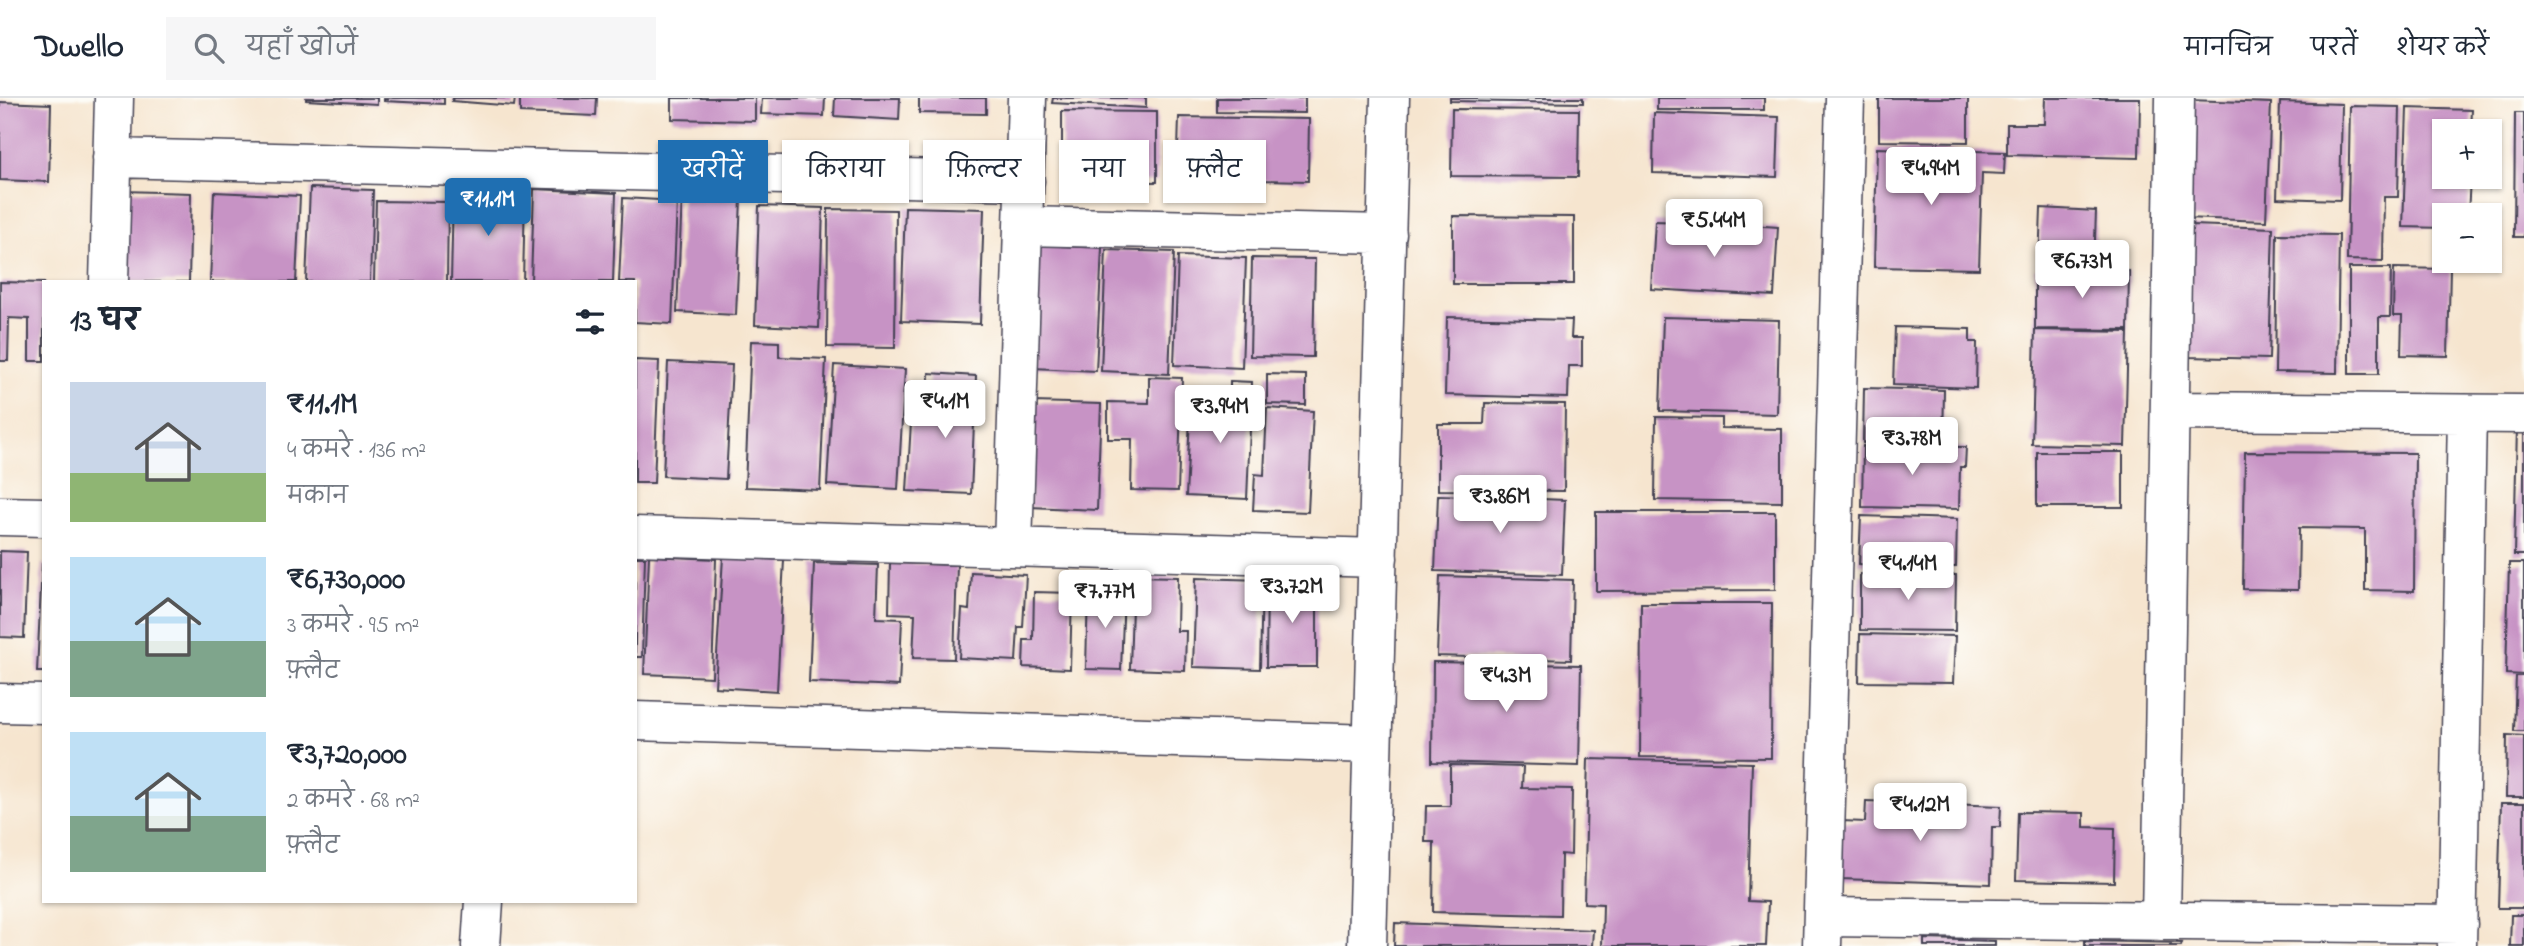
<!DOCTYPE html>
<html lang="hi">
<head>
<meta charset="utf-8">
<style>
  :root { --surface:#fff; --page:#f6f6f7; --text:#1f2937; --muted:#747a83; --line:#e0e1e3; --accent:#1f6fb2 }
  body { margin:0; font-family:"Indie Flower","Playpen Sans Deva",sans-serif; background:var(--page); color:var(--text); height:100vh; display:flex; flex-direction:column; font-size:26px; white-space:nowrap }
  * { box-sizing:border-box; margin:0 }
  p { font-size:23px; color:var(--muted) }
  .icon { flex:none; width:38px; height:38px; fill:none; stroke:currentColor; stroke-width:2; stroke-linecap:round; stroke-linejoin:round }
  .map { position:relative; flex:1; overflow:hidden }
  .details { position:absolute; left:42px; top:182px; width:595px; height:623px; display:flex; flex-direction:column; background:var(--surface); border-radius:0px; box-shadow:0 2px 5px #0004 }
  .details>* { flex:none }
  .hud { position:absolute; left:658px; top:42px; width:665px; height:63px; display:flex; gap:14px }
  .controls { position:absolute; left:2432px; top:21px; display:grid; gap:14px }
  .controls a { display:grid; place-items:center; width:70px; height:70px; border-radius:0px; background:var(--surface); box-shadow:0 2px 5px #0004; font-size:35px }
  .price { position:absolute; translate:-50% -60px; padding:0 16px; border-radius:7px; background:#fff; color:#222; font-size:23px; line-height:46px; filter:drop-shadow(0 2px 4px #0008) }
  .price::after { content:''; position:absolute; left:50%; top:42px; width:21px; height:16px; margin-left:-10px; background:inherit; clip-path:polygon(0 0,100% 0,50% 100%) }
  .price.active { background:var(--accent); color:#fff }
  ul { padding:0; list-style:none }
  li { display:flex; align-items:center; gap:21px; height:175px; padding:0 28px }
  li span { display:grid; place-items:center; flex:none; width:196px; height:140px; border-radius:0px; color:#555 }
  li>.icon { margin-inline-start:auto }
  span .icon { width:84px; height:84px; fill:#fffc; stroke-width:1 }
  li b { font-size:30px }
  h2 { display:flex; justify-content:space-between; align-items:center; height:84px; padding:0 28px; font-size:30px }
  .pill { padding:0 24px; border-radius:0px; background:var(--surface); box-shadow:0 2px 5px #0004; font-size:24px; line-height:63px }
  .pill.active { background:var(--accent); color:#fff }
  header { display:flex; align-items:center; gap:42px; box-sizing:border-box; height:98px; padding:0 35px; background:var(--surface); border-bottom:2px solid var(--line) }
  header strong { font-size:33px }
  nav { display:flex; gap:38px; margin-inline-start:auto; font-size:24px }
  .search { width:490px; height:63px; background:var(--page); display:flex; align-items:center; gap:18px; box-sizing:border-box; padding:0 24px; border-radius:0px; color:var(--muted); font-size:26px }
  .map>svg:first-child { display:block }
</style>
</head>
<body>
<header>
<strong>Dwello</strong>
<div class="search"><svg class="icon" aria-label="search" viewBox="0 0 24 24"><circle cx="10" cy="10" r="6"/><path d="M15 15l6 6"/></svg>यहाँ खोजें</div>
<nav><a>मानचित्र</a><a>परतें</a><a>शेयर करें</a></nav>
</header>
<div class="map">
<svg width="2524" height="848" viewBox="0 0 2524 848">
  <rect width="100%" height="100%" fill="#fdfcf7"/>
  <filter id="ink" filterUnits="userSpaceOnUse"><feTurbulence type="fractalNoise" baseFrequency=".0143" numOctaves="2"/><feDisplacementMap in="SourceGraphic" scale="14" xChannelSelector="R" yChannelSelector="G"/><feConvolveMatrix kernelMatrix="1 2 1 2 8 2 1 2 1" color-interpolation-filters="sRGB"/></filter>
  <filter id="wash" filterUnits="userSpaceOnUse"><feTurbulence type="fractalNoise" baseFrequency=".00686" numOctaves="4" result="noise"/><feDisplacementMap in="SourceGraphic" scale="28" xChannelSelector="R" yChannelSelector="G"/><feGaussianBlur stdDeviation="1.57" result="paint"/><feColorMatrix in="noise" values="0 0 0 0 0 0 0 0 0 0 0 0 0 0 0 0 0 1.4 0 .05"/><feComposite in="paint" operator="in"/></filter>
  <g filter="url(#wash)">
    <rect width="100%" height="100%" fill="#f6e5cf"/>
    <g id="blocks">
      <path fill="#c793c5" d="M306,0H377V6L306,2Z
        M384,0H444V6L384,3Z
        M453,0H515L514,8L452,3Z
        M520,0H597L596,18L520,15Z
        M672,0H755V23L672,21Z
        M762,0H825L824,18L761,16Z
        M835,0H900L899,22L834,18Z
        M919,0H986V16L919,15Z
        M1053,0H1146V10L1052,5Z
        M1217,0H1305V15L1217,14Z
        M1450,0H1583V5L1450,3Z
        M1657,0H1764V12H1657Z
        M1879,0H1968V44L1879,43Z
        M2045,0H2140L2139,60L2007,57V26H2044Z
        M2189,2L2271,5L2266,123L2184,120Z
        M0,4L51,6L49,84L0,82Z
        M2280,4L2342,6L2340,102L2277,100Z
        M2350,8L2400,9L2398,99H2384L2383,163L2347,162Z
        M2407,10L2472,12L2471,33H2445V79H2470L2468,117H2445V130L2403,129Z
        M1452,11L1579,12L1578,79L1451,78Z
        M1062,13L1157,14V84L1062,83Z
        M1654,15L1779,19L1777,79L1653,75Z
        M2515,15H2524V139H2514Z
        M1179,19L1309,21L1308,83L1208,81L1209,52H1178Z
        M1877,50L2005,54L2004,76L1982,75L1979,171L1874,169Z
        M310,90L373,92L370,184H306Z
        M534,91L616,95L613,184H531Z
        M123,93L191,95L189,184H121Z
        M214,94L300,98L296,184H210Z
        M453,95L525,97L523,184H451Z
        M682,98L741,101L736,217L677,214Z
        M623,100L677,103L672,226L635,224V184H619Z
        M376,103L448,104L447,184H374Z
        M759,108L823,110L819,230L755,227Z
        M905,109L984,111L980,226L901,223Z
        M2041,110L2096,113L2094,169L2039,167Z
        M828,111L896,112L895,250L827,249Z
        M1453,118L1574,119V186H1453Z
        M1655,123L1709,125V138L1736,139V126L1778,129L1774,198L1651,191Z
        M2192,127L2273,130L2269,261L2188,259Z
        M2277,136L2339,137L2337,275L2275,274Z
        M1038,147L1102,150L1096,273L1033,270Z
        M1106,152L1174,154L1169,276L1101,273Z
        M1178,158L1246,160L1242,270L1174,267Z
        M1252,160L1315,161L1313,259L1250,258Z
        M2349,170H2391L2390,219H2379V276H2349Z
        M2394,170L2450,171L2448,258L2401,257L2402,218H2393Z
        M2035,171L2129,173L2128,232L2035,231Z
        M0,184L44,185V263H29V221L9,220L8,263H0Z
        M1447,219L1572,222L1571,240H1582V268H1569L1568,300L1445,297Z
        M1663,219L1779,222L1777,316L1660,313Z
        M1895,229L1970,231V244H1977L1976,290L1893,287Z
        M2035,232L2128,234L2125,348L2032,346Z
        M751,243L779,244V259L826,261L820,392L745,389Z
        M635,262L659,263L654,385H635Z
        M668,264L732,267L726,381L663,378Z
        M834,267L905,271L898,391L827,387Z
        M929,275L976,278L971,396L907,393L911,324L955,326L956,306L928,304Z
        M1267,276L1306,277V307L1267,306Z
        M1149,279L1182,280L1178,393L1131,392L1132,341H1108V304L1149,305Z
        M1230,283L1252,284L1247,401L1186,398L1191,301L1230,303Z
        M1864,290L1944,292L1943,346L1863,345Z
        M1034,304L1101,306L1097,412L1030,409Z
        M1485,305L1565,306L1564,393L1438,392V326H1484Z
        M1267,310L1313,313L1308,414L1253,412L1255,376L1264,377Z
        M1656,319L1722,320V330L1782,331V404L1655,402Z
        M2517,328H2524V457H2514Z
        M1863,348L1966,349L1965,369H1960L1959,411L1862,409Z
        M2037,354H2123V409H2037Z
        M2245,354L2415,355L2414,493L2365,492V431L2299,430L2298,492L2243,491Z
        M1438,397L1565,402L1562,477L1435,473Z
        M1596,414H1775V492L1596,493Z
        M1861,418L1957,421L1956,469L1859,466Z
        M0,453L27,454L24,540L0,539Z
        M649,458L716,461L712,579L644,576Z
        M635,459H645L642,559H635Z
        M723,459L784,462L777,593L715,589Z
        M814,465L878,467L876,520L902,521L899,588L809,584Z
        M890,465L957,467L954,561L913,560L915,516L889,515Z
        M2509,465H2524V577L2506,576Z
        M42,466H44V574H37Z
        M971,474L1026,477L1023,529H1018L1016,563L959,560L962,511L969,512Z
        M1860,476L1956,477L1955,533L1860,532Z
        M1133,478L1178,479L1177,533H1186L1185,573L1130,571Z
        M1440,478L1573,482L1571,562L1437,558Z
        M1196,480L1262,482L1260,571L1193,569Z
        M1267,484L1317,485V569H1266Z
        M1088,493L1124,494L1121,572L1086,571Z
        M1034,494L1072,495L1070,571L1023,569L1024,542H1033Z
        M1641,505H1772L1771,660L1640,659Z
        M1860,536L1955,538L1953,585L1859,584Z
        M1433,564L1581,567L1579,668L1432,664Z
        M2516,578H2524V633H2514Z
        M2507,637L2524,638V699H2506Z
        M1588,661L1752,665L1748,803L1768,804L1766,848H1602L1603,806L1584,805Z
        M1450,667L1523,669L1522,690L1572,691L1571,757L1561,756L1560,817L1433,814L1434,744H1425L1426,708H1450Z
        M1866,703L2001,708L2000,729H1992L1991,786L1840,781L1842,723L1865,724Z
        M2501,705H2524V810H2498Z
        M2018,714L2084,715V729L2115,730L2114,784L2016,782Z
        M2511,817H2524V848H2510Z
        M1395,825L1593,832L1592,848H1394Z
        M1924,841L1995,843V848H1924Z
        M2085,843L2182,845L2181,848H2085Z"/>
    </g>
  </g>
  <g filter="url(#ink)">
    <use href="#blocks" fill-opacity="0" stroke="#423f51" stroke-width="2"/>
    <g fill="none" stroke-linecap="round" stroke-linejoin="round">
      <g stroke="#423f51" stroke-width="41">
        <path id="minor" d="M112,60L1025,83
          M1023,128L1387,136
          M109,184L114,0
          M2170,313L2524,316
          M0,418L44,419
          M635,438L1378,460
          M1013,449L1027,0
          M0,605L44,606
          M635,623L1372,646
          M1823,819L2458,826
          M2161,823L2175,0
          M481,848L484,803
          M1367,848L1390,0
          M1822,848L1845,0
          M2457,848L2467,316"/>
      </g>
      <use href="#minor" stroke="#fff" stroke-width="38"/>
    </g>
  </g>
</svg>
<div class="controls">
<a>+</a>
<a>−</a>
</div>
<b class="price" style="left:1931px;top:109px">₹4.94M</b>
<b class="price active" style="left:488px;top:140px">₹11.1M</b>
<b class="price" style="left:1714px;top:161px">₹5.44M</b>
<b class="price" style="left:2082px;top:202px">₹6.73M</b>
<b class="price" style="left:945px;top:342px">₹4.1M</b>
<b class="price" style="left:1220px;top:347px">₹3.94M</b>
<b class="price" style="left:1912px;top:379px">₹3.78M</b>
<b class="price" style="left:1500px;top:437px">₹3.86M</b>
<b class="price" style="left:1908px;top:504px">₹4.14M</b>
<b class="price" style="left:1292px;top:527px">₹3.72M</b>
<b class="price" style="left:1105px;top:532px">₹7.77M</b>
<b class="price" style="left:1506px;top:616px">₹4.3M</b>
<b class="price" style="left:1920px;top:745px">₹4.12M</b>
<div class="hud">
<a class="pill active">खरीदें</a>
<a class="pill">किराया</a>
<a class="pill">फ़िल्टर</a>
<a class="pill">नया</a>
<a class="pill">फ़्लैट</a>
</div>
<section class="details">
<h2>13 घर<svg class="icon" aria-label="filters" viewBox="0 0 24 24"><path d="M4 7h16M4 17h16"/><circle cx="9" cy="7" r="2"/><circle cx="15" cy="17" r="2"/></svg></h2>
<ul>
<li><span style="background:linear-gradient(#c9d6e8 65%,#8fb573 0)"><svg class="icon" aria-label="home" viewBox="0 0 24 24"><path d="M3 11l9-7 9 7M6 9v11h12V9"/></svg></span><div><b>₹11.1M</b><p>4 कमरे · 136 m²</p><p>मकान</p></div></li>
<li><span style="background:linear-gradient(#bfe0f5 60%,#7fa58c 0)"><svg class="icon" aria-label="home" viewBox="0 0 24 24"><path d="M3 11l9-7 9 7M6 9v11h12V9"/></svg></span><div><b>₹6,730,000</b><p>3 कमरे · 95 m²</p><p>फ़्लैट</p></div></li>
<li><span style="background:linear-gradient(#bfe0f5 60%,#7fa58c 0)"><svg class="icon" aria-label="home" viewBox="0 0 24 24"><path d="M3 11l9-7 9 7M6 9v11h12V9"/></svg></span><div><b>₹3,720,000</b><p>2 कमरे · 68 m²</p><p>फ़्लैट</p></div></li>
</ul>
</section>
</div>
</body>
</html>
